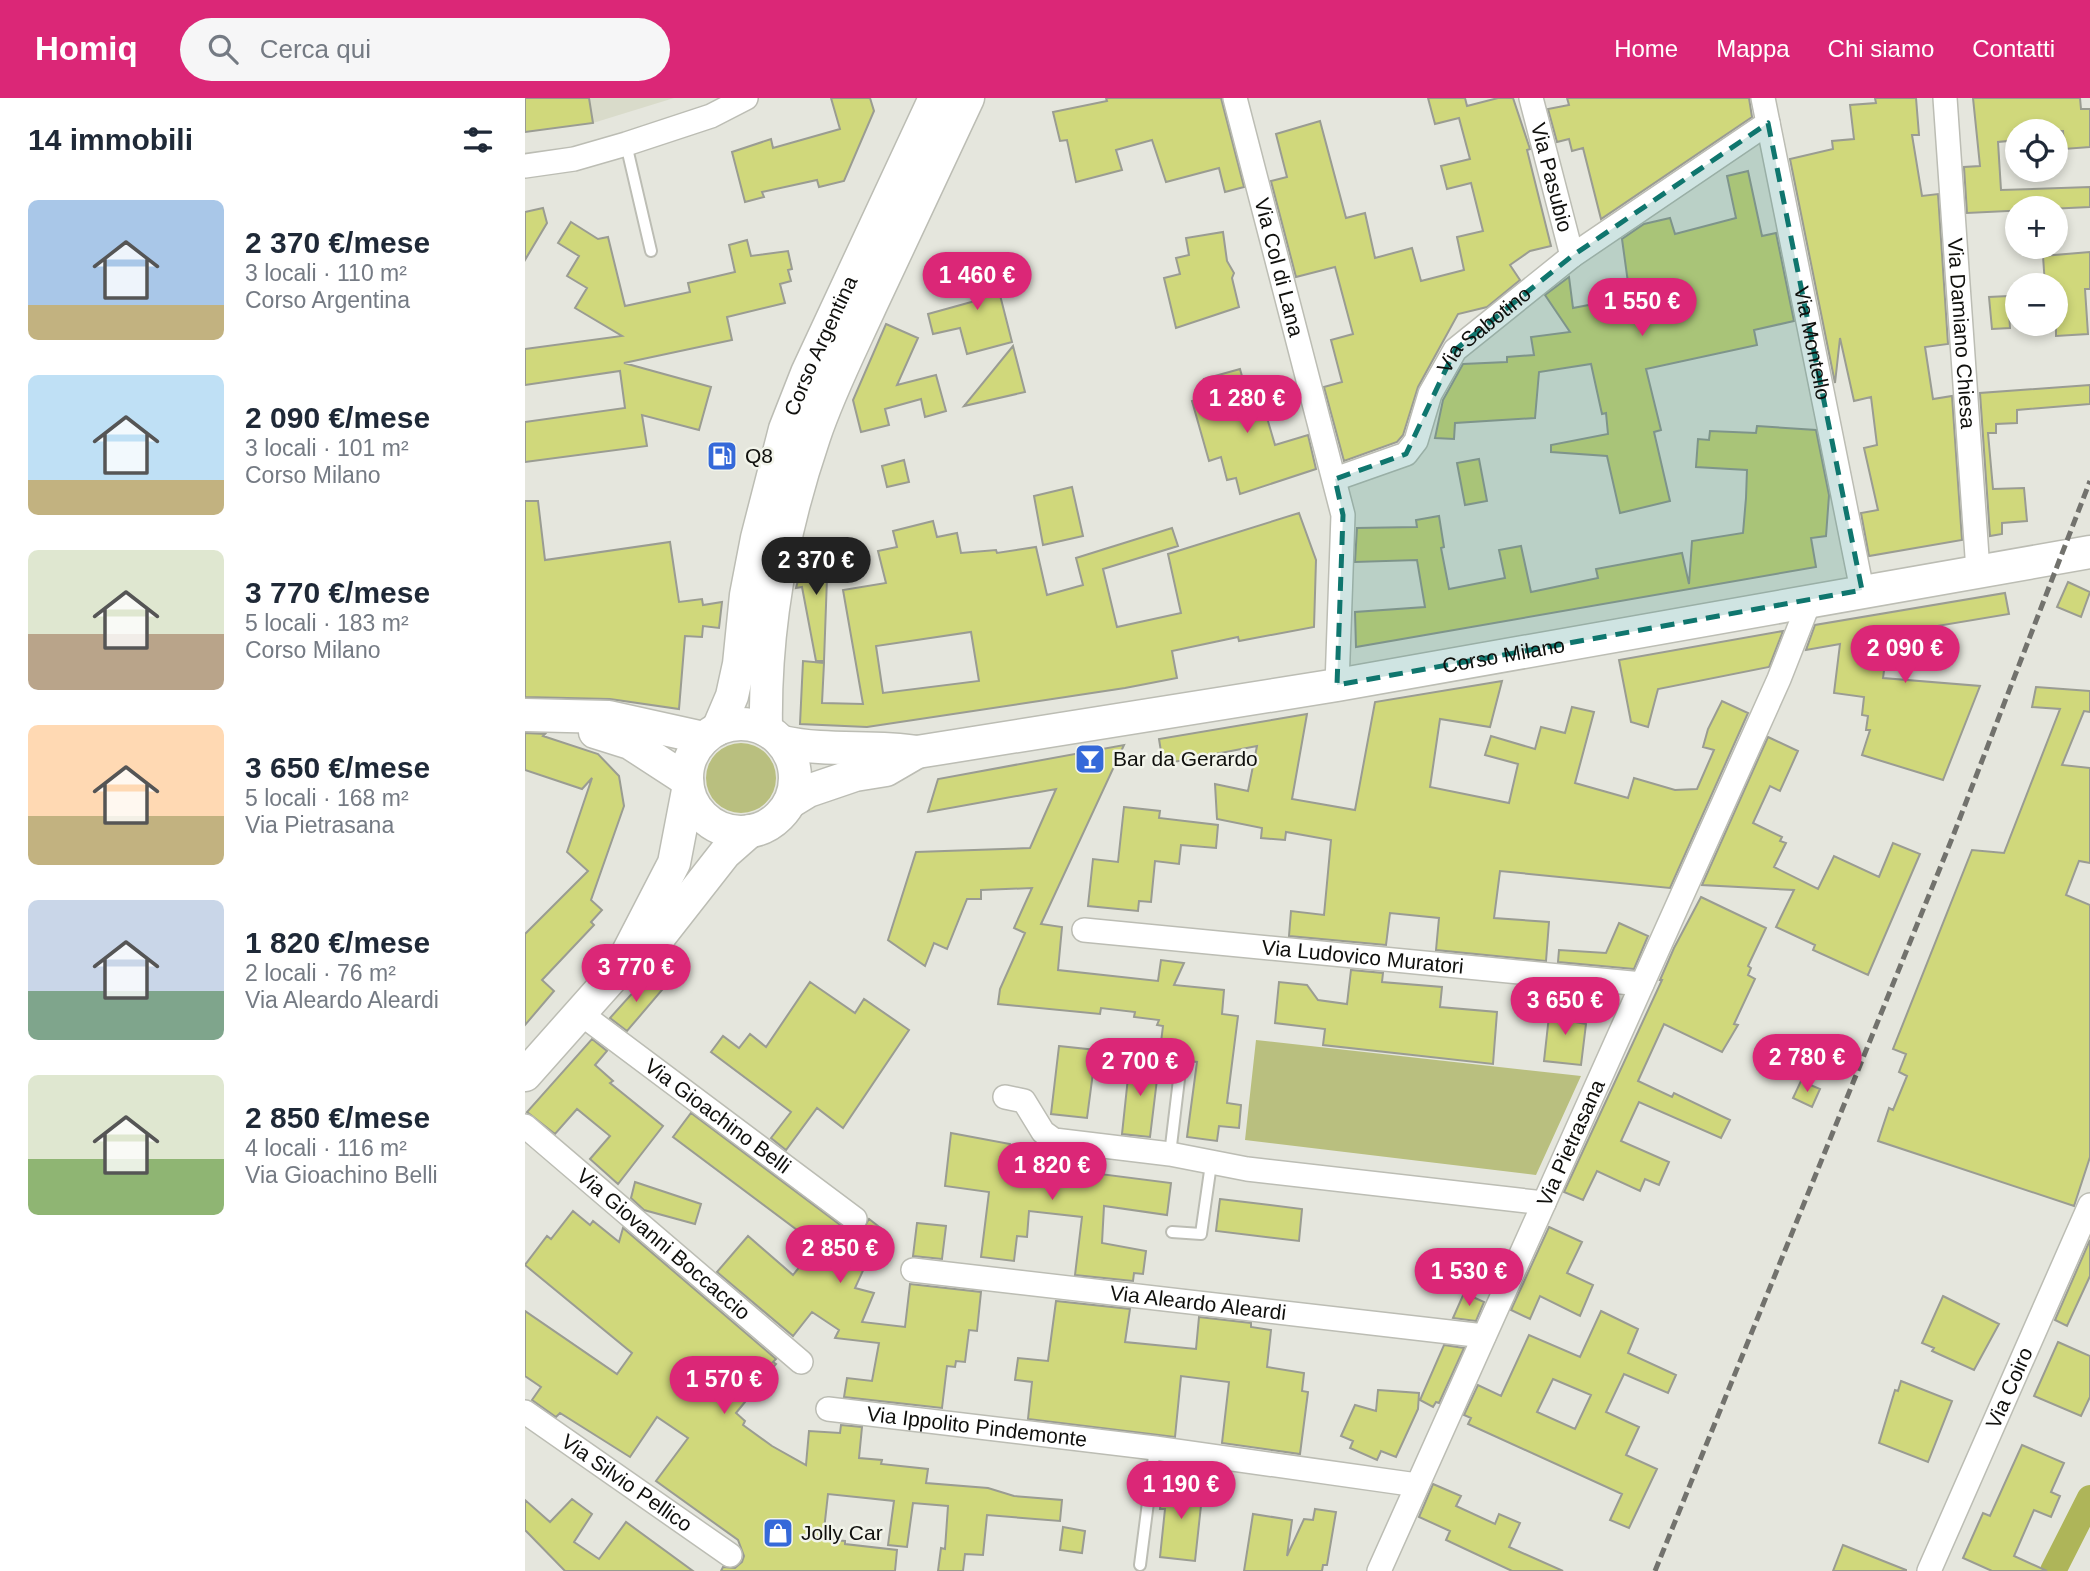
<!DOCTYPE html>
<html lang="it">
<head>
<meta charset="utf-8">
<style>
  :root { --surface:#fff; --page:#f6f6f7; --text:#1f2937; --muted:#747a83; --accent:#db2777 }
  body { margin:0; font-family:Helvetica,sans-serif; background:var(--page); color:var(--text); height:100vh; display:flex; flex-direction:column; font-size:26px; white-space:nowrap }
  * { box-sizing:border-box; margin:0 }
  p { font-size:23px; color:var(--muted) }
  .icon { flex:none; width:38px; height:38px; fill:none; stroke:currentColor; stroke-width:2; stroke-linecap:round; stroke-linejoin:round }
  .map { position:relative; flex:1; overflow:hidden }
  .drawer { display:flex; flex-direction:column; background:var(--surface); width:525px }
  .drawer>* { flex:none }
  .tools { position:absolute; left:1480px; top:21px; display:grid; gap:14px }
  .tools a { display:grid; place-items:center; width:63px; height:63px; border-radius:50%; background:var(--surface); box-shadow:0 4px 10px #0003; font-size:35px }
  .price { position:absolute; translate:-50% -60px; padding:0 16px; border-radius:24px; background:var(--accent); color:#fff; font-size:23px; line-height:46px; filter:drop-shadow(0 2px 4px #0008) }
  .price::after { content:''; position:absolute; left:50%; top:42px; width:21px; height:16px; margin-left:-10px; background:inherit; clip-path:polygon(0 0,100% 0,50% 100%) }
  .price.current { background:#222; color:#fff }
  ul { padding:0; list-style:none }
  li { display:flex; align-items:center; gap:21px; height:175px; padding:0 28px }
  li span { display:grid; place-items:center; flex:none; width:196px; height:140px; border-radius:10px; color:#555 }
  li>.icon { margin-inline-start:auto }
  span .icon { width:84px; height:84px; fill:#fffc; stroke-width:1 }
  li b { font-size:30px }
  h2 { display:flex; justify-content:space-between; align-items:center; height:84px; padding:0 28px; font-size:30px }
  header { display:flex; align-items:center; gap:42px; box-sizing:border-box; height:98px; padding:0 35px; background:var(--accent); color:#fff }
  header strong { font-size:33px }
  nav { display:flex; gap:38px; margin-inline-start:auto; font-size:24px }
  .search { width:490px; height:63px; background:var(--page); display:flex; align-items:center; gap:18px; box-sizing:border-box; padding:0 24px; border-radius:38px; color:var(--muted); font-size:26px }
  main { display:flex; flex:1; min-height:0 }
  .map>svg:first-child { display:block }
</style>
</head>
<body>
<header>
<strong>Homiq</strong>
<div class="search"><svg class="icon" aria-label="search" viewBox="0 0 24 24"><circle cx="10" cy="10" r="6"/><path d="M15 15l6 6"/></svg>Cerca qui</div>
<nav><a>Home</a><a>Mappa</a><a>Chi siamo</a><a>Contatti</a></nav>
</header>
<main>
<section class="drawer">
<h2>14 immobili<svg class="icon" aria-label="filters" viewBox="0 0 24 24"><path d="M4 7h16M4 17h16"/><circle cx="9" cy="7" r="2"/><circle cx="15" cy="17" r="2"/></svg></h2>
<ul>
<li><span style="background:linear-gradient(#a9c7e8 75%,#c2b280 0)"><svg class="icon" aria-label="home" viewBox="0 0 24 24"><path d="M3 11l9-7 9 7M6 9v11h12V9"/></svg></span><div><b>2 370 €/mese</b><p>3 locali · 110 m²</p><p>Corso Argentina</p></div></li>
<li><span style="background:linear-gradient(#bfe0f5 75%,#c2b280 0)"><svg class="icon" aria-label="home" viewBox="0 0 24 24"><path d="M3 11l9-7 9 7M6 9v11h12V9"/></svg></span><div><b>2 090 €/mese</b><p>3 locali · 101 m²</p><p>Corso Milano</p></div></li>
<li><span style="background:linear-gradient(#dfe7d0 60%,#b9a48a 0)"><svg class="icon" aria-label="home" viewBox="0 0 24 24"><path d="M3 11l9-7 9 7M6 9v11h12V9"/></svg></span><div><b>3 770 €/mese</b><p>5 locali · 183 m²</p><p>Corso Milano</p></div></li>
<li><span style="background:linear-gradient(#ffd9b3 65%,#c2b280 0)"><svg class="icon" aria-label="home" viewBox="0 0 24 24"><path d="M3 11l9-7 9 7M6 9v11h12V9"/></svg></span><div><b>3 650 €/mese</b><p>5 locali · 168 m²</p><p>Via Pietrasana</p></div></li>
<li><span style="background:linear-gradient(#c9d6e8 65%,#7fa58c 0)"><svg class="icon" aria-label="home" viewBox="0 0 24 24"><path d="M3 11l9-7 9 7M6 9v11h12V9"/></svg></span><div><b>1 820 €/mese</b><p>2 locali · 76 m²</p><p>Via Aleardo Aleardi</p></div></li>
<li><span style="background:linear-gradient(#dfe7d0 60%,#8fb573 0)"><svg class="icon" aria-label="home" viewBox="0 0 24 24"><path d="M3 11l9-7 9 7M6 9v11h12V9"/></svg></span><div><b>2 850 €/mese</b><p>4 locali · 116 m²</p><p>Via Gioachino Belli</p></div></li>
</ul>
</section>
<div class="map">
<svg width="1565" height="1473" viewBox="0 0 1565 1473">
  <rect width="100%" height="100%" fill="#e5e6dd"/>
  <path fill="#d9dbca" d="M0,0H149L68,25Z"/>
  <path fill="#b9bf7f" d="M181 680a35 35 0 1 1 70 0a35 35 0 1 1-70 0Z
    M731,942L1056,978L1011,1077L720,1042Z"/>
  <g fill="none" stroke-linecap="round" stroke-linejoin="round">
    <path stroke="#aeb559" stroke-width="26" d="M1528,1473L1565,1400"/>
  </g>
  <path fill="#d0d87b" stroke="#9a9c92" stroke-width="2" fill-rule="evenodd" d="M0,0H64L68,25L0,34Z
    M306,0H345L349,13L319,83L294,89L292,82L237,94L239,99L220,104L207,54L246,41L248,50L315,31Z
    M581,0H696L719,89L700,94L694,70L641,84L627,42L591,52L597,72L551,84L542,42L535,43L528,14L582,3Z
    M903,0H940L942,8L973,0H988L1005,51L1002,52L1026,148L1005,153L985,167L995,182L962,209L933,216L893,289L878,337L872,344L819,363L799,289L817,284L806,242L828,236L810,169L771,179L746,83L762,79L751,36L795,23L821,120L840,115L850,160L887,150L896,183L939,172L932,139L958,133L946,85L922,91L916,68L945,61L934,20L910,26Z
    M1042,0H1224L1227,19L1076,121L1058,50L1047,53L1044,41L1032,44L1023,11L1044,7Z
    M1350,0H1391L1394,37H1387L1397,98L1413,96L1423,246L1400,249L1408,301L1427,298L1437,442L1344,458L1336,415L1353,412L1339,350L1352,347L1346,299L1329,303L1315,240L1310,285L1265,61L1308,51L1307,43L1329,41L1325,7L1351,5Z
    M1448,0H1555L1556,11H1565V49L1539,51L1538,33H1493V42L1473,44L1476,92L1565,89V109L1442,115L1439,69L1455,68Z
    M1223,73L1237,138L1251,135L1269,223L1229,232L1232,247L1121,271L1136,332L1129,334L1145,403L1095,415L1082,358L1026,354V347L1083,336L1081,315L1077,316L1066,266L1014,274L1010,320L930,325L929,341L910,340L918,302L938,266L982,264V259L1009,257L1006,239L1045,234L1020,197L1044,179L1048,210L1105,199L1097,141L1119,126L1145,120L1150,136L1211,120L1202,78Z
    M18,110L22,125L0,162V114Z
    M46,124L73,141L83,139L100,208L165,194L163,185L210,174L204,147L222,142L226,158L263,153L267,171L263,172L266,183L255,186L260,205L202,219L207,242L99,265L186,289L174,332L117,317L122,348L0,364V324L100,310L95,273L0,287V251L97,238L50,210L62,190L42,178L54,158L33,145Z
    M698,134L702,163L709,175L707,180L714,209L651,230L639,180L655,176L651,160L664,157L661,140Z
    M1565,154V191H1560L1563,236L1531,238V187H1520L1518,158Z
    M465,158L487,244L442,256L435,230L408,236L403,216L450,203L441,164Z
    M1483,198L1485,230L1467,231L1464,199Z
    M361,226L393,240L372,287L411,277L421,313L400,319L396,301L360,311L364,327L336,334L328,302Z
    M488,248L500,294L439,308Z
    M715,271L720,289L732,286L750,347L783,337L791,371L715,396L711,380L702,382L696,359L684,363L667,303L683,299L679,281Z
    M1565,287V306L1492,312V325L1471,326V335H1463L1468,391L1499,390L1502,423L1477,425V436L1465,438L1455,295Z
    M1232,328L1291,332L1304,397L1301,438L1286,440L1291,469L831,549L830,514L900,509L892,462L830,464L832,430L892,429L891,422L914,418L919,449L916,450L924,491L980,480L974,452L996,448L1006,494L1073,480L1071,471L1157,455L1164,486L1167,443L1218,435L1221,400L1222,372L1171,369L1173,341L1184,342L1185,333L1231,335Z
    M954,361L962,403L940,407L932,365Z
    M379,362L384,384L362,389L357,368Z
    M547,389L558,438L518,447L509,398Z
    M0,403H13L20,462L145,444L154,504L177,501L178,507L197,504L194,530L178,528L177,539L160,538L154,611L85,601L0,599Z
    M774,415L791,462L789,529L714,543L713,539L647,553L652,580L600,590L342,629L275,626L278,563L299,565L297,605L338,606L318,492L361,485L353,453L372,449L368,433L408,423L412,439L432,435L436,455L471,452L472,455L511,449L522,497L558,487L551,460L647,430L653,448L578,471L592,529L656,515L643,456ZM446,534L454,583L358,595L351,548Z
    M303,452L299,563H291L277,489L271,490L280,456Z
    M1543,484L1565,494L1556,519L1532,509Z
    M1480,495L1484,516L1364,536L1358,580L1455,588L1418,682L1337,657L1345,632H1341L1343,618L1337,617L1339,599L1309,595L1315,546L1281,552L1290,527Z
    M1258,533L1244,569L1133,591L1123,629L1106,624L1094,562Z
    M977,583L965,629L915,621L905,689L984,705L993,666L960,657L966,638L1010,651L1016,629L1040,635L1047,609L1069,614L1050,685L1103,700L1109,680L1150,692L1172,691L1189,652L1178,649L1183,631L1197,603L1223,615L1145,790L975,773L969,820L1024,824L1021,863L911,852L914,820L865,815L861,847L764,838L766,813L799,817L806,742L761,734L760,742L736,740L737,730L692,721L690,686L723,693L732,648L638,666L634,641L782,616L767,701L830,712L850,604Z
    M1511,589L1565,593V614L1559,613L1537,667L1565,670V765L1554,763L1541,797L1565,807V1059L1549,1108L1353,1043L1364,1010L1368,1012L1382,978L1374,974L1381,956L1368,951L1447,752L1479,755L1535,611L1507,609Z
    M0,635L20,636L18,638L73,656L94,678L99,708L66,802L77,812L66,824L69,827L17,882L29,893L0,927V836L63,773L42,754L67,680L57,691L0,672Z
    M1243,639L1273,653L1255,693L1245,688L1228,725L1257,739L1255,743L1261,745L1249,769L1293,791L1309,758L1354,779L1368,745L1395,756L1343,877L1288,852L1290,847L1251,829L1269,792L1177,787Z
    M599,647L516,826L537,829L533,872L633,883L636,862L659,865L649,887L699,892L697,916L713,918L702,1005L716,1007L714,1030L694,1028L692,1043L662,1039L672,964L634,960L638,928L632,927L634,922L609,919L610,914L576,910L575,916L473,906L475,891L500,835L489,830L507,790L456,792V801H442L422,851L409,845L400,868L363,842L391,754L505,750L531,691L403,714L413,681Z
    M599,709L635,713L634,720L693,727L691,750L656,747L654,766L630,763L626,804L614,803L613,813L563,808L568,761L593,764Z
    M1176,799L1241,830L1223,868L1226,870L1223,877L1230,881L1209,926L1213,927L1197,954L1139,926L1113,983L1147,999L1149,995L1205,1022L1196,1040L1114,1004L1096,1043L1144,1064L1134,1087L1120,1081L1115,1093L1072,1073L1058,1102L1039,1094L1137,882H1135L1149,850Z
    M1094,825L1123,838L1109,871L1033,864L1034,852L1081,855Z
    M826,872L858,875L857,884L917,889L915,909L972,914L968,966L798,947L800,931L750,925L754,884L782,887L793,902L822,906Z
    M121,880L137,892L102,933L85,920Z
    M285,884L330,915L339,901L384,932L318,1030L292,1010L261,1052L246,1040L266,1014L186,954L198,938L214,950L225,936L241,949Z
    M1025,909L1052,912L1050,924L1061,926L1056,967L1019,963Z
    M67,941L82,953L70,967L88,983L85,985L138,1028L93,1086L65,1061L85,1038L52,1011L30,1036L2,1014Z
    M534,948L571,952L562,1020L526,1016Z
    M605,961L634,965L625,1039L597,1036Z
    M1276,983L1295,991L1287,1009L1268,1000Z
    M166,1015L322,1132L336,1134L344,1121L357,1131L330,1190L349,1195L337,1224L380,1229L385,1186L456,1194L452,1233L444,1232L440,1264L431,1263L430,1269L422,1268L417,1310L319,1299L322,1280L347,1283L354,1245L310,1240L314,1232L287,1214L268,1238L192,1174L223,1138L268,1177L292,1147L148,1039Z
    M426,1035L485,1046L483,1058L521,1064V1060L560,1065L559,1074L646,1085L642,1117L579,1108L577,1145L621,1153L618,1176L609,1175L608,1183L550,1177L557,1119L504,1113L502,1139L492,1138L489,1163L456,1159L464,1094L420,1088Z
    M110,1084L176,1106L170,1126L119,1112L106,1100Z
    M695,1101L777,1111L774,1143L691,1133Z
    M48,1113L65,1127L68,1123L94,1144L98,1130L251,1261L248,1264L251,1266L211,1315L220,1323L218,1327L247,1348L281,1367L284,1333L315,1335L316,1327L337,1329L334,1360L357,1362L356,1366L403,1371L401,1385L463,1390L489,1398L537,1402L535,1423L462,1417L458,1457L440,1456L438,1473H413L416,1450L420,1451L423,1408L388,1405L382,1449L363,1447L369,1403L303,1396L298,1441L320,1443V1446L372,1452L370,1473H196L198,1469L210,1470L217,1464L219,1458L213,1442L131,1383L163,1340L132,1319L105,1359L35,1315L31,1319L7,1302L16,1289L0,1278V1213L92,1276L107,1255L0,1167L22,1138L26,1141Z
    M392,1125L421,1128L417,1161L388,1158Z
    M1024,1129L1057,1144L1042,1175L1068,1187L1055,1218L1015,1198L1005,1221L986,1212Z
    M1565,1142V1178L1542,1228L1530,1222Z
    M939,1195L959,1204L951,1223L928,1220Z
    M1418,1198L1474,1226L1449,1272L1407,1253L1409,1250L1397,1245Z
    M531,1203L605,1211L600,1244L671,1251L674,1219L726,1225V1229L746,1232L742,1269L779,1275L777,1293L783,1294L775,1356L697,1345L704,1284L656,1278L650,1339L503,1321L507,1284L490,1282L493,1260L523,1263Z
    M1076,1213L1113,1231L1103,1255L1151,1277L1143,1295L1099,1276L1081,1314L1114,1329L1101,1357L1132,1371L1104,1430L1085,1422L1097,1396L943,1326L946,1320L939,1317L953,1287L976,1298L1004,1237L1055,1259ZM1028,1281L1066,1297L1050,1331L1012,1314Z
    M1533,1244L1565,1258V1299L1556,1318L1509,1298Z
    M919,1247L939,1250L914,1305L911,1304L908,1309L895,1302Z
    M1376,1283L1427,1303L1403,1364L1354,1345L1370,1292L1373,1293Z
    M853,1292L894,1295L893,1311L871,1359L856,1353L852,1362L825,1350L828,1343L816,1338L830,1307L851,1313Z
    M1497,1347L1539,1365L1526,1394L1535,1398L1526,1419L1509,1412L1489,1458L1522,1473H1467L1438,1460L1458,1415L1465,1418Z
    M638,1385L678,1389L670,1463L635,1459L640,1411H635Z
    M908,1386L936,1398L931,1408L970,1426L974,1416L995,1425L984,1449L1038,1473H987L921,1442L925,1433L894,1419Z
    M47,1401L67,1416L49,1444L74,1461L101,1424L168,1473H40L0,1432V1402L25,1424Z
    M790,1411L811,1414L802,1467H798L797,1473H719L728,1416L767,1422L762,1458L779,1421L788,1422Z
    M538,1429L560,1433L557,1455L535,1452Z
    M1318,1447L1381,1472V1473H1308Z"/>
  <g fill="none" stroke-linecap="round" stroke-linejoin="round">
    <g stroke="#bcbdb4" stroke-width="14">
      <path id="lane" d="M101,46L126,153
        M645,1056L655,973
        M647,1134L676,1136L686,1066
        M615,1467L630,1350"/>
    </g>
    <g stroke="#bcbdb4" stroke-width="26">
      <g id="street">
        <path id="s1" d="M710,0L818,417L812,587"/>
        <path id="s2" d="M1006,0L1047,158"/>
        <path id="s3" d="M1238,0L1337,492"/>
        <path id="s4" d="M1420,0L1453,473"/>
        <path d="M0,68L49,61L101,46L186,18L221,0"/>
        <path id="s5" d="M810,381L881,356L891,343L905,296L930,252L1047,158L1243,25"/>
        <path id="s6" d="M559,832L1117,886"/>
        <path id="s7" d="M55,915L330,1121"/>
        <path d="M480,999L499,1003L518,1034L529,1042L645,1056L722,1071L1019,1105"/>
        <path id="s8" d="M0,1028L276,1264"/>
        <path id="s9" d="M388,1172L959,1238"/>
        <path id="s10" d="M303,1311L630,1350L892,1387"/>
        <path id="s11" d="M0,1314L205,1457"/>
        <path id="s12" d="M854,1473L1254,581L1285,502"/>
        <path id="s13" d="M1404,1473L1565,1107"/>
      </g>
    </g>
    <g stroke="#bcbdb4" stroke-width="35">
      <g id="secondary">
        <path d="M0,617L84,619L179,640"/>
        <circle cx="216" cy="680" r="54"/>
        <path id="s14" d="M193,631L207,598L214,566L221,497L232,440L260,331L282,275L410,0"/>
        <path d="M241,632C239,533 257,433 289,339C304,294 326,251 346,207C378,138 411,69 443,0"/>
        <path d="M70,634L105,645L162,682"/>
        <path id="s15" d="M257,644C303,654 346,647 392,654L812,587L1565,454"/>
        <path d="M265,704L283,693L330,677L361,672L392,654"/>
        <path d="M102,856L149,765L163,692"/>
        <path d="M0,977L97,868L135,838L200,755L225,733"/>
      </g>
    </g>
    <use href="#lane" stroke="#fff" stroke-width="10"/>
    <use href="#street" stroke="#fff" stroke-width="23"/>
    <use href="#secondary" stroke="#fff" stroke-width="32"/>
    <path stroke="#72726d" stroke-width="5" stroke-dasharray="10 5" stroke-linecap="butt" d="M1130,1473L1428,738L1565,383"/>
  </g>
  <path fill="#0f766e" fill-opacity="0.2" stroke="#0f766e" stroke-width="5" stroke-dasharray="14 9" stroke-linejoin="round" d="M1243,25L1337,492L812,587L818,417L810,381L881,356L930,252L1047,158Z"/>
  <defs>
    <g id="fuel-square" transform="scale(1.575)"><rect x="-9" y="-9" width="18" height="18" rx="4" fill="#3569d9" stroke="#f2f4ea"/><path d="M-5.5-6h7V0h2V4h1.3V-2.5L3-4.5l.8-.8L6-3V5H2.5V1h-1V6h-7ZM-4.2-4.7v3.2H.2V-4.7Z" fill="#fff"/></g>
    <g id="bar-square" transform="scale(1.575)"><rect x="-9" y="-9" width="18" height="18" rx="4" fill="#3569d9" stroke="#f2f4ea"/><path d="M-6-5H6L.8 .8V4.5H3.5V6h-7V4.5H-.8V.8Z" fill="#fff"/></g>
    <g id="shop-square" transform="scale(1.575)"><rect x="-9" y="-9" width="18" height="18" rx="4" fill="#3569d9" stroke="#f2f4ea"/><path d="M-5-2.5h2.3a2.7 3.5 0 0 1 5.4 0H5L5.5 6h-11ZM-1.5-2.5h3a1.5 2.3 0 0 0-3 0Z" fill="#fff"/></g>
  </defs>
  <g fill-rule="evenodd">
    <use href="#fuel-square" x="197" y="358"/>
    <use href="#bar-square" x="565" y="661"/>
    <use href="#shop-square" x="253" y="1435"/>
  </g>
  <g text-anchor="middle" stroke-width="5" stroke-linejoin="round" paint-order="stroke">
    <g font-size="21" fill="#10100d" stroke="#f2f4ea">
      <text dy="7" stroke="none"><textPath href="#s2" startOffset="82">Via Pasubio</textPath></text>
      <text dy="7" stroke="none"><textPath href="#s1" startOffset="175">Via Col di Lana</textPath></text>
      <text dy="7" stroke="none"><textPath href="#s5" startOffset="226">Via Sabotino</textPath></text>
      <text dy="7" stroke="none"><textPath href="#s4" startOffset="236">Via Damiano Chiesa</textPath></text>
      <text dy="7" stroke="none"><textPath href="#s3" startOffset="250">Via Montello</textPath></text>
      <text dy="7" stroke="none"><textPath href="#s14" startOffset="399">Corso Argentina</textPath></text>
      <text dy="7" stroke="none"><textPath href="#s15" startOffset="730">Corso Milano</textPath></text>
      <text dy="7" stroke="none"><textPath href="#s6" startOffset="280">Via Ludovico Muratori</textPath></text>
      <text dy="7" stroke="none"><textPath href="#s7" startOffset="172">Via Gioachino Belli</textPath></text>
      <text dy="7" stroke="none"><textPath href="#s12" startOffset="469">Via Pietrasana</textPath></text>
      <text dy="7" stroke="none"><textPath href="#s8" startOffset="182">Via Giovanni Boccaccio</textPath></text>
      <text dy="7" stroke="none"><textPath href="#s9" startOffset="287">Via Aleardo Aleardi</textPath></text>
      <text dy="7" stroke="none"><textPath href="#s13" startOffset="200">Via Coiro</textPath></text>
      <text dy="7" stroke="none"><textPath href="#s10" startOffset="150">Via Ippolito Pindemonte</textPath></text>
      <text dy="7" stroke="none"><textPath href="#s11" startOffset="124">Via Silvio Pellico</textPath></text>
    </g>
    <g font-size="21" fill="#10100d" stroke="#f2f4ea" text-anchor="start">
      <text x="220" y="365">Q8</text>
      <text x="588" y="668">Bar da Gerardo</text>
      <text x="276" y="1442">Jolly Car</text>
    </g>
  </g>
</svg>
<div class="tools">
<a><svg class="icon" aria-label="locate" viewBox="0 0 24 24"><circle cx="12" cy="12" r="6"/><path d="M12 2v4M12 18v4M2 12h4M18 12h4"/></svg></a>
<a>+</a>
<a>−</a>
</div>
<b class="price" style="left:452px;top:214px">1 460 €</b>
<b class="price" style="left:1117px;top:240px">1 550 €</b>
<b class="price" style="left:722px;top:337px">1 280 €</b>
<b class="price current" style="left:291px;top:499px">2 370 €</b>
<b class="price" style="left:1380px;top:587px">2 090 €</b>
<b class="price" style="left:111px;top:906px">3 770 €</b>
<b class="price" style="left:1040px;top:939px">3 650 €</b>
<b class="price" style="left:1282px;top:996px">2 780 €</b>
<b class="price" style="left:615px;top:1000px">2 700 €</b>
<b class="price" style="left:527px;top:1104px">1 820 €</b>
<b class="price" style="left:315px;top:1187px">2 850 €</b>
<b class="price" style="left:944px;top:1210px">1 530 €</b>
<b class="price" style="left:199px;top:1318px">1 570 €</b>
<b class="price" style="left:656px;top:1423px">1 190 €</b>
</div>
</main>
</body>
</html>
